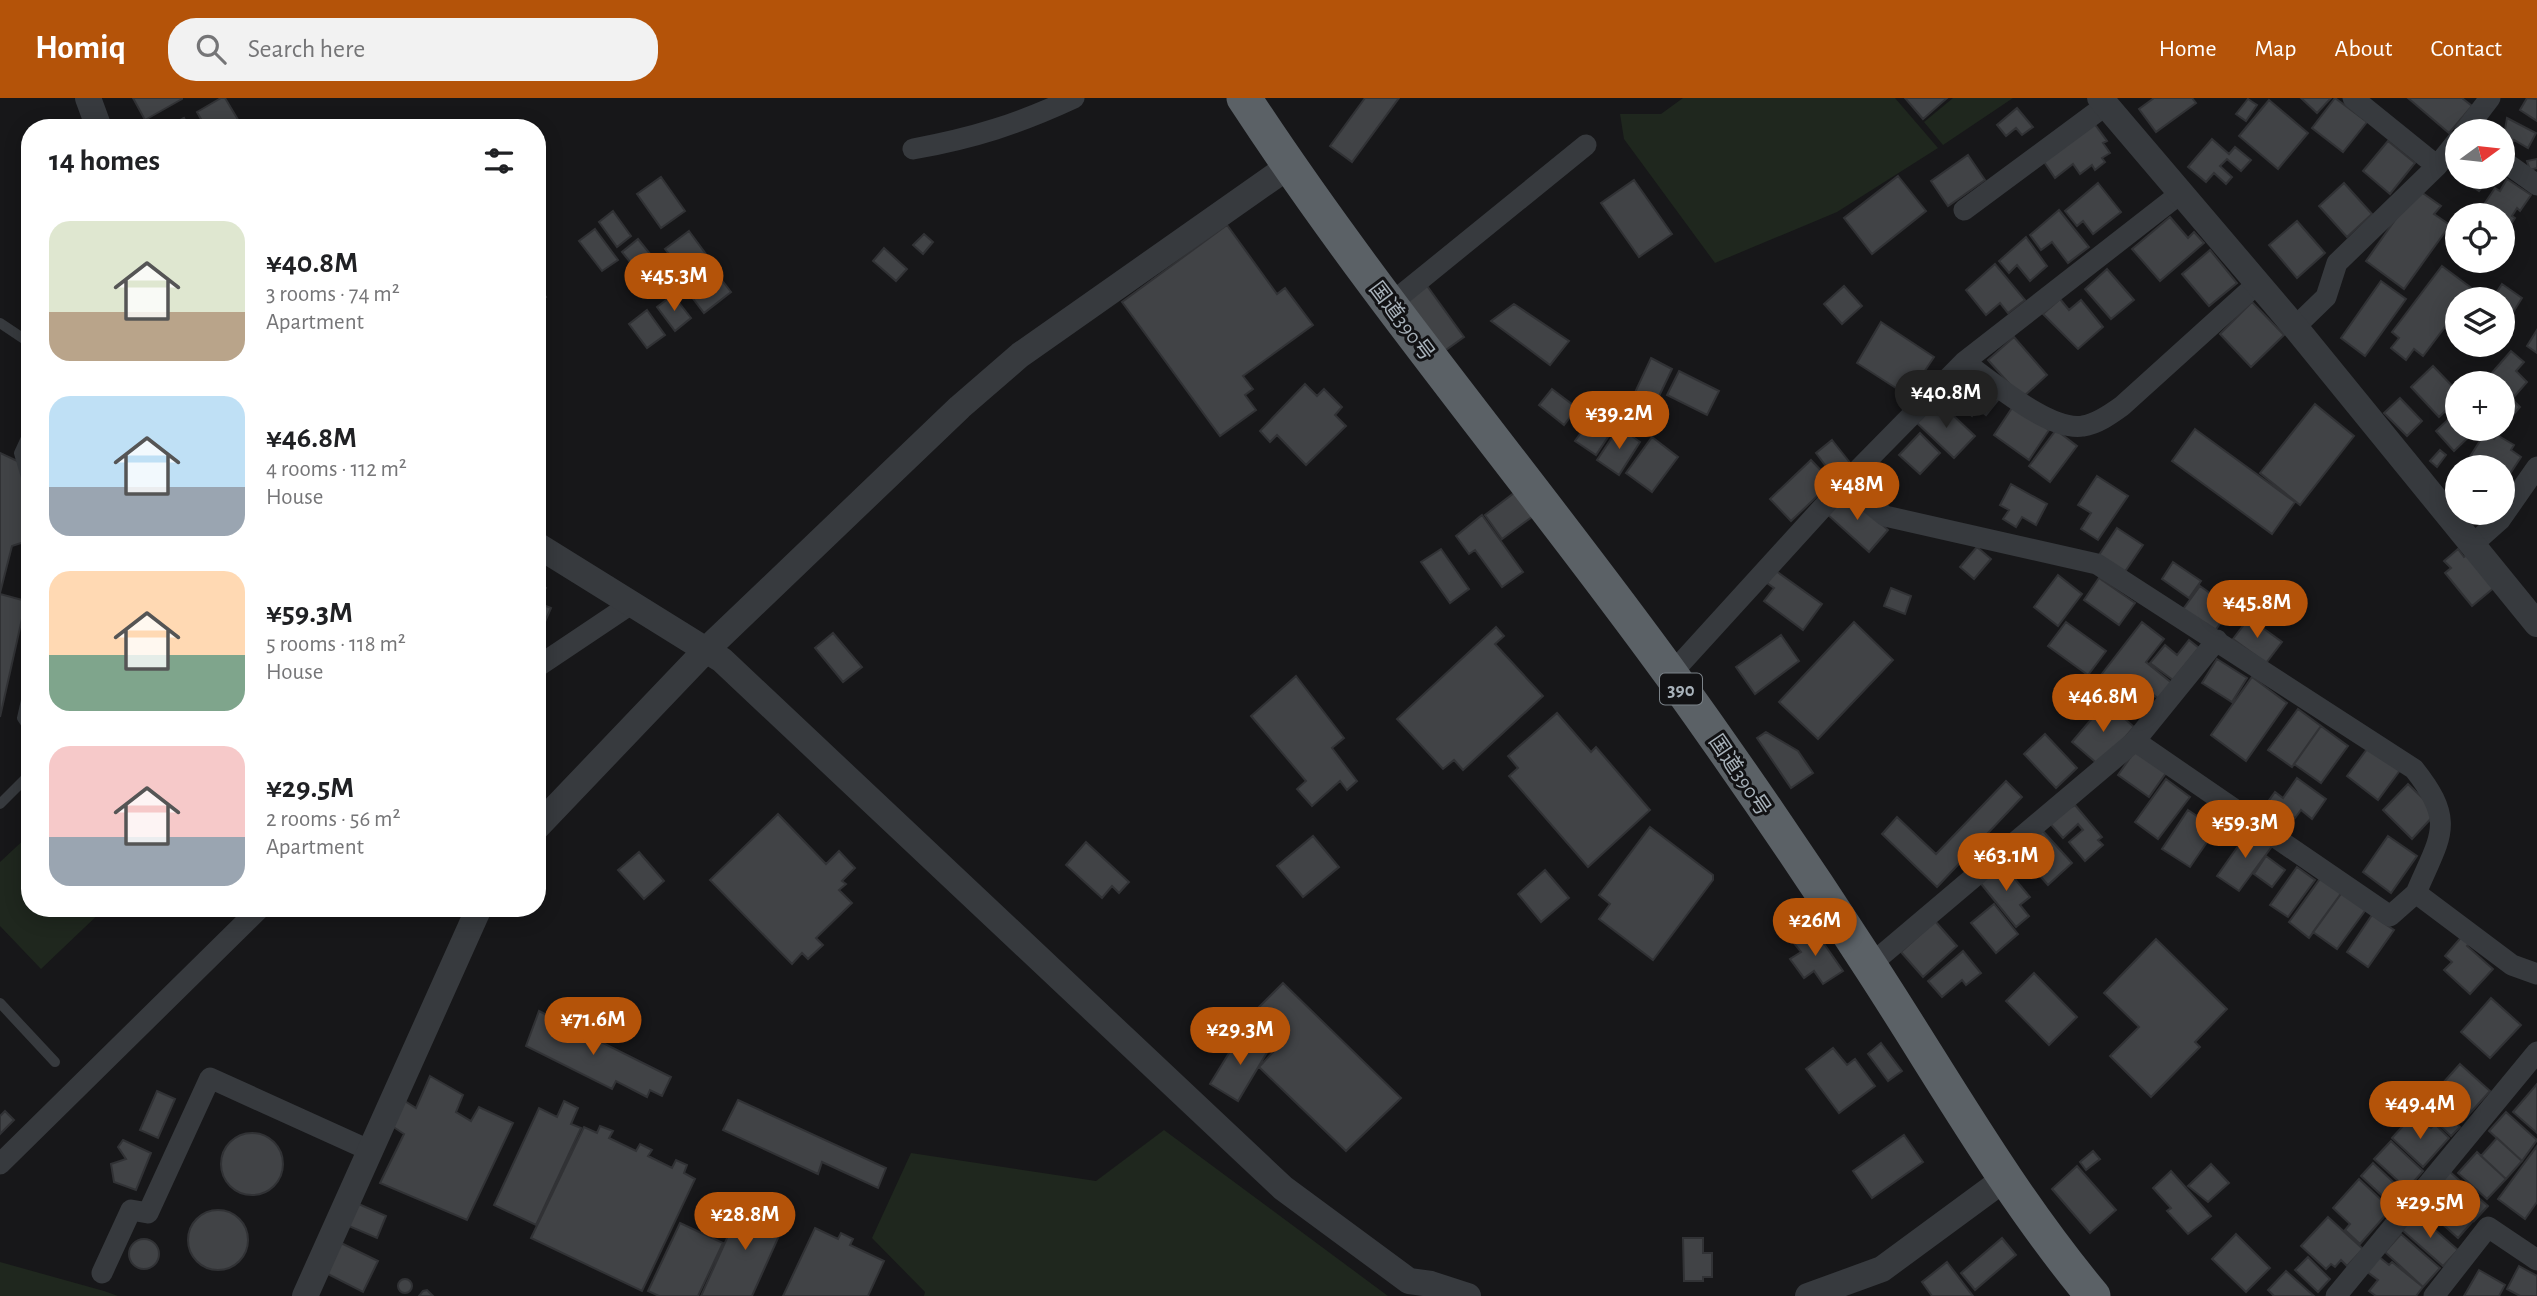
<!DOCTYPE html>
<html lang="en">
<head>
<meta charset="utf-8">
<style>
  :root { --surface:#fff; --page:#f2f2f2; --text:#202124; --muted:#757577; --accent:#b45309 }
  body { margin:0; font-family:"Alegreya Sans","Noto Sans JP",sans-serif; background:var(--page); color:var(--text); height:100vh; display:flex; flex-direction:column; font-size:26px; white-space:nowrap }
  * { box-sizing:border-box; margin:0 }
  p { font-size:23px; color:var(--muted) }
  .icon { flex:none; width:38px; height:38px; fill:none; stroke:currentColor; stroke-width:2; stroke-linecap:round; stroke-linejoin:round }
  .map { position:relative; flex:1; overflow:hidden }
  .panel { position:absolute; left:21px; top:21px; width:525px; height:798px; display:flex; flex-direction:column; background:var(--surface); border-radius:28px; box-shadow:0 4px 18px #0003 }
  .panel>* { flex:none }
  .needle { width:46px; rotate:75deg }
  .fabs { position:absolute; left:2445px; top:21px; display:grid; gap:14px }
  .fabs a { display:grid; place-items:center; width:70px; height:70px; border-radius:50%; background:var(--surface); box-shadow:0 4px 18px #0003; font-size:35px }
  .price { position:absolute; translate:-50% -60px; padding:0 16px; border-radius:24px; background:var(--accent); color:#fff; font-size:23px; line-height:46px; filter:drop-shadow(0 2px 4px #0008) }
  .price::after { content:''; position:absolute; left:50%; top:42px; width:21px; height:16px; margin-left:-10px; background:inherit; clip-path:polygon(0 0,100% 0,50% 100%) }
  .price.active { background:#222; color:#fff }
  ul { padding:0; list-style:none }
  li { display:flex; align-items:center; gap:21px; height:175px; padding:0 28px }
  li span { display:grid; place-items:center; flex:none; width:196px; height:140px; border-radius:21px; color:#555 }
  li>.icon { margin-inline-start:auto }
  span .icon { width:84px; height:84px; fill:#fffc; stroke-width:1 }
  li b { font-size:30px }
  h2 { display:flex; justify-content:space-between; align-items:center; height:84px; padding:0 28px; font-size:30px }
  header { display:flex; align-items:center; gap:42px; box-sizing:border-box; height:98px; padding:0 35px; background:var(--accent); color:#fff }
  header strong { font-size:33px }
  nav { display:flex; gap:38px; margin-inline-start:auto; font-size:24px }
  .search { width:490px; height:63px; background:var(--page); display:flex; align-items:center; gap:18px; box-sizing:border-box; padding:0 24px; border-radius:28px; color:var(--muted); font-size:26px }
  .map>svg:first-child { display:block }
</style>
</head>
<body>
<header>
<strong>Homiq</strong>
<div class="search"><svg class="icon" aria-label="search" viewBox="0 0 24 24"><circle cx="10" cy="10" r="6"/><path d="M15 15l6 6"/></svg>Search here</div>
<nav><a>Home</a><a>Map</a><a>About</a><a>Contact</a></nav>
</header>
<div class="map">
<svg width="2537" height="1198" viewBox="0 0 2537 1198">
  <rect width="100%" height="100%" fill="#171719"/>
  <path fill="#1f271e" d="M1683,0H1895L1938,50L1837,114L1715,165L1624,41L1620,16H1661Z
    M1953,0H2013L1943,47L1924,24Z
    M30,736V810H105L41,871L0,828V764Z
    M1164,1032L1388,1198H924L925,1194L872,1140L911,1055L1096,1083Z
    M0,1164L104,1193L118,1198H0Z"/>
  <path fill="#414346" stroke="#313235" stroke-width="2" d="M133,0H182V1L145,22Z
    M221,0H225L243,30H206L197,14Z
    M1365,0H1399L1352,64L1330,48Z
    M1905,0H1947L1923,21Z
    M2154,0H2192L2196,5L2156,34L2139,11Z
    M2301,0H2331L2317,15Z
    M2335,0L2367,24L2343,54L2312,30Z
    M2408,0H2462L2472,8L2449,35Z
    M2527,0L2537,1V23L2520,12Z
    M2248,1L2257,7L2246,23L2236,16Z
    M2269,2L2308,35L2278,71L2239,38Z
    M2017,10L2033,29L2022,37L2016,30L2006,38L1997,27Z
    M184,20L189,30H166Z
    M2507,20L2536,35L2528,50L2514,42L2509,52L2502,49Z
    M2091,21L2107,43L2103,45L2110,55L2102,60L2105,64L2095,72L2092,67L2080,76L2073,66L2055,80L2040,58Z
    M2212,41L2229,56L2235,49L2251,62L2241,73L2227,61L2220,68L2232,79L2226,86L2214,75L2206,84L2188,69Z
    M2388,43L2415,65L2390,96L2363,73Z
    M1968,57L1985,82L1948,108L1931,83Z
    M2537,61V70L2530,72L2527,63Z
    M1898,78L1926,113L1872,156L1844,120Z
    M661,79L685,113L661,130L637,96Z
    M2460,79H2490L2479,93Z
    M2507,81L2531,97L2520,113L2517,110L2512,118L2515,120L2508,131L2502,128V117H2488L2493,110L2485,105L2495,90L2500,93Z
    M1634,82L1672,136L1639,159L1601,105Z
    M2098,85L2121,114L2093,136L2083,123L2077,128L2065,113Z
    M2344,85L2372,116L2347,139L2319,108Z
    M2417,91L2441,108L2434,116L2450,127L2404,191L2366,163Z
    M2059,112L2089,149L2068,165L2052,144L2041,152L2030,137Z
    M613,113L631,138L617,149L599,124Z
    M2170,119L2188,140L2194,134L2204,145L2160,183L2132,151Z
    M2297,123L2325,155L2297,180L2269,147Z
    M1227,127L1277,196L1285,190L1313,227L1243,278L1253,291L1245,297L1256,312L1220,338L1122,204Z
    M595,131L618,162L602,173L579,143Z
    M689,133L714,167L691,184L665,151Z
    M924,136L933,144L923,156L913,147Z
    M2026,139L2047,168L2030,183L2017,167L2009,175L1999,163Z
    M638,141L655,162L639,175L622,154Z
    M884,150L907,171L896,183L873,163Z
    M2210,152L2237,185L2209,208L2182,176Z
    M1995,166L2025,202L2008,215L2000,205L1986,217L1966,192Z
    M2442,168L2474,192L2466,201H2457V213L2423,258L2414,251L2406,262L2391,250L2399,240L2392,234Z
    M2107,171L2134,202L2111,221L2085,191Z
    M718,177L731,194L704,215L691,198Z
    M2381,183L2406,201L2365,258L2341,240Z
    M1425,185L1464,239L1443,254L1404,201Z
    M2502,186L2522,200L2512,216L2502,210V201H2492Z
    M537,187L546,199L537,205Z
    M1844,188L1862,208L1842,226L1824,206Z
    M673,197L691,220L675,233L657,209Z
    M2060,201L2069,212L2081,202L2103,229L2078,251L2043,216Z
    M2252,204L2284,237L2251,269L2220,236Z
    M1514,206L1569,243L1550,267L1491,223Z
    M647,212L665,237L647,250L629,226Z
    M1881,224L1934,259L1918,283L1912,279L1902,294L1857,265Z
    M2537,232V255L2527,248Z
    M2014,239L2047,277L2022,300L1988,262Z
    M2511,253L2524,264L2516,273L2527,284L2512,301L2520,309L2507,324L2502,321V285H2477L2480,281L2484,284Z
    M1651,260L1672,271L1652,313L1631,303Z
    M2433,268L2457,293V302L2439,319L2411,289Z
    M1964,272L1999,301L1986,317L1977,310L1972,318L1945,296Z
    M1679,273L1719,293L1707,317L1667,297Z
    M1305,286L1317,298L1324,291L1342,309L1335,317L1346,328L1306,367L1277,337L1270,344L1260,333Z
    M1552,291L1577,310L1564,327L1539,307Z
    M2400,300L2422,323L2407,338L2384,315Z
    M1938,303L1975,338L1954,360L1917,325Z
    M1595,304L1624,315L1596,357L1575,343L1585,329L1580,325Z
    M2315,306L2354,338L2300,407L2260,375Z
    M2014,307L2049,332L2029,362L1994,337Z
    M2457,313V331H2477L2454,353L2436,333Z
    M1619,329L1640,344L1619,377L1597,362Z
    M2195,331L2295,404L2272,436L2172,363Z
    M2056,332L2077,348L2050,384L2029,368Z
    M1920,335L1940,355L1920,376L1899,357Z
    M2485,335L2494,341L2497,337L2514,347L2511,352L2521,359L2502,388V369H2472L2466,365Z
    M1652,339L1678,359L1652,394L1626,375Z
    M1832,342L1851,366L1834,379L1816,355Z
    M2440,352L2446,357L2437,369L2430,363Z
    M0,355L30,369V442L12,448L0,495Z
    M1811,362L1832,384L1791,423L1770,401Z
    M2097,378L2128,398L2098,442L2081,431L2091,415L2078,407Z
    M2011,386L2047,406L2036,427L2022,419L2016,429L2003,421L2009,412L2000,407Z
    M1518,392L1536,416L1502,441L1485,417Z
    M1846,394L1888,432L1869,454L1827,416Z
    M2470,415H2487L2482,423Z
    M1482,417L1523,474L1502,489L1475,452L1469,456L1456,438Z
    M2117,430L2143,447L2122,478L2097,460Z
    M1977,449L1991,461L1974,481L1960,469Z
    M1441,451L1469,491L1450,505L1421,464Z
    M2458,451L2464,459L2467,457L2495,489L2472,508L2445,475L2451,470L2444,463Z
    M2173,464L2201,483L2189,500L2162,481Z
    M1776,473L1822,506L1803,532L1764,503L1774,490L1767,485Z
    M2058,477L2082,496L2058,528L2034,509Z
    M2099,480L2135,505L2119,527L2084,502Z
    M537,485L546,490L537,506Z
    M2200,488L2231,510L2212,537L2181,514Z
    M1891,490L1911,498L1905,516L1884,508Z
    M0,496L26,503L0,619Z
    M541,506L551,510L544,526L537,524Z
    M2249,520L2282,544L2266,565L2233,541Z
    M1854,524L1893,562L1818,641L1779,604Z
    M2066,524L2106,553L2088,577L2048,548Z
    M2142,524L2164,541L2146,564L2173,586L2160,602L2133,581L2123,594L2101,577Z
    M1496,529L1504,538L1495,546L1543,598L1463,672L1454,662L1443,671L1397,621Z
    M833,535L862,569L843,584L815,550Z
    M1781,537L1799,563L1755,596L1736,569Z
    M2189,542L2199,550L2173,582L2150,565L2165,547L2177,557Z
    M2217,561L2247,580L2232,604L2202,585Z
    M1296,578L1344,640L1332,650L1357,683L1347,692L1340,683L1312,708L1297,691L1306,683L1251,618Z
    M2252,579L2287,605L2246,663L2211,637Z
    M2106,604L2134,629L2100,668L2072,644Z
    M2298,611L2321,628L2292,669L2268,652Z
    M1557,615L1591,654L1596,649L1650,712L1588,769L1509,678L1518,670L1508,658Z
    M2321,628L2348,648L2321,685L2294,666Z
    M1766,634L1798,653L1813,675L1791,690L1757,640Z
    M2045,636L2077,670L2056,690L2024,656Z
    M2370,647L2401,671L2378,702L2347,678Z
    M2137,650L2168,672L2149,699L2118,677Z
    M2297,680L2326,701L2312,721L2301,712L2295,720L2290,717L2282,728L2273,721L2268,727L2257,719L2275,694L2283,700Z
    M2166,681L2190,699L2158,741L2135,724Z
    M2006,683L2022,699L1937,789L1882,736L1897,719L1936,756Z
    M2408,686L2437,714L2412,741L2383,712Z
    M2075,707L2102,739L2098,742L2103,747L2085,763L2069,744L2083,732L2078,726L2063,740L2047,722Z
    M2188,712L2216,731L2190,769L2162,751Z
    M778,716L826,766L839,753L855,770L842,783L846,786L839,792L852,805L816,840L823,847L808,861L802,855L792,866L710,782Z
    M1650,729L1713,777V782L1653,862L1599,821L1610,806L1599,797Z
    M2251,730L2273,747L2239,793L2217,778Z
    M2042,732L2072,765L2048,787L2018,753Z
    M1313,738L1339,769L1303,799L1277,768Z
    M2388,738L2417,758L2391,795L2363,774Z
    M1086,744L1129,784L1119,795L1112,788L1102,800L1066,767Z
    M639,754L664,783L644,801L618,772Z
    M2266,758L2285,772L2272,789L2254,776Z
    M2000,763L2030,799L2020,807L2029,818L2016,829L1978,782Z
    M2297,769L2315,782L2288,819L2270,807Z
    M1545,772L1569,800L1541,824L1518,796Z
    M2322,778L2343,793L2309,840L2289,824Z
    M2343,793L2367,810L2337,851L2313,834Z
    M1994,806L2018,836L1996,855L1971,825Z
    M2372,817L2394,832L2368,869L2347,854Z
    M1935,823L1957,848L1923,879L1901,854Z
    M1813,830L1843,873L1823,886L1814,873L1804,880L1790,861L1801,854L1793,844Z
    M2464,836L2471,843L2467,848L2493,871L2470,896L2444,872L2452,864L2445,858Z
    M2156,841L2227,911L2195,944L2200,949L2151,999L2110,958L2139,929L2104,895Z
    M1963,853L1981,875L1966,887L1962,882L1942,899L1928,883Z
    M2034,875L2077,919L2049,947L2006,903Z
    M1283,885L1401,1000L1346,1053L1259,969L1274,953L1244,924Z
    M2491,900L2521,927L2490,960L2461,934Z
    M539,913L671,979L662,998L650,992L647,999L616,983L612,991L526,948Z
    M1242,934L1269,951L1238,1003L1210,986Z
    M1881,945L1902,973L1888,983L1868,956Z
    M1833,950L1847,967L1855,961L1875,988L1839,1015L1806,971Z
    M2460,966L2490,993L2462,1024L2433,996Z
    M430,978L463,997L456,1014L471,1023L479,1009L513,1025L467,1122L380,1085L404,1036L392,1028L403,1002L416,1010Z
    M2537,986V1035L2513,1014Z
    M157,993L175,1001L158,1040L140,1032Z
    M2428,999L2460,1029L2451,1038L2419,1008Z
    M738,1002L886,1070L878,1090L822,1064L818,1076L723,1032Z
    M564,1003L578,1010L571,1026L581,1030L536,1127L494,1107L539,1010L557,1019Z
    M5,1013L14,1022L0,1036V1018Z
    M2506,1014L2537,1042L2522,1063L2489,1033Z
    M2410,1020L2423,1031L2427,1027L2431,1030L2435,1026L2449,1040L2423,1069L2392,1040Z
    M600,1028L613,1033L609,1040L636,1053L640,1046L652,1052L648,1058L672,1070L676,1062L687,1067L684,1075L695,1081L642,1193L531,1140L584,1029L597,1035Z
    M221 1066a31 31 0 1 1 62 0a31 31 0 1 1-62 0Z
    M1904,1037L1923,1064L1872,1100L1853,1073Z
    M2497,1040L2522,1063L2506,1081L2481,1058Z
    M123,1042L151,1055L136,1092L114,1084L111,1066L126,1061L118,1049Z
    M2391,1043L2423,1073L2407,1091L2374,1061Z
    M2537,1048V1104L2525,1121L2498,1101Z
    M2093,1053L2100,1061L2086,1072L2080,1064Z
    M2477,1054L2506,1081L2487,1101L2458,1075Z
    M2373,1065L2403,1093L2391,1106L2361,1078Z
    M2211,1066L2229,1085L2208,1104L2188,1088Z
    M2077,1068L2116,1112L2090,1135L2052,1091Z
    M2171,1073L2211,1118L2188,1136L2167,1113L2171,1110L2153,1090Z
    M2449,1073L2488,1108L2474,1123L2435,1089Z
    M2359,1081L2391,1111L2360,1146L2345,1132L2350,1126L2333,1110Z
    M2435,1089L2473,1123L2458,1140L2420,1106Z
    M745,1100L787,1120L752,1198H701Z
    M354,1104L386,1118L377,1140L344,1126Z
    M188 1142a30 30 0 1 1 60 0a30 30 0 1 1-60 0Z
    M2416,1115L2458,1152L2443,1168L2401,1131Z
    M2328,1119L2363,1151L2347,1168L2341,1162L2335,1169L2331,1166L2326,1171L2301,1148Z
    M680,1125L723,1145L698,1198H659L648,1193Z
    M815,1130L838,1141L841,1135L853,1141L850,1147L884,1163L868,1198H783Z
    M2236,1136L2270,1170L2246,1194L2212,1161Z
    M2401,1136L2440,1170L2423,1189L2385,1154Z
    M1683,1140H1703V1155H1712V1179H1703V1183H1684Z
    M2002,1140L2016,1157L1975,1192L1961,1175Z
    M129 1156a15 15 0 1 1 30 0a15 15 0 1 1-30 0Z
    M337,1143L378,1163L363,1194L322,1173Z
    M2378,1158L2389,1167L2392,1164L2423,1189L2416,1198H2376L2369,1193L2378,1182L2366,1173Z
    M2308,1159L2330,1181L2318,1194L2295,1172Z
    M1947,1164L1973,1198H1932L1922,1184Z
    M2519,1168L2537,1178V1198H2520L2507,1191Z
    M2479,1172L2505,1187L2499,1198H2464Z
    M2286,1173L2314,1198H2274L2268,1192Z
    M398 1188a7 7 0 1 1 14 0a7 7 0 1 1-14 0Z
    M427,1192L433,1198H419L423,1193Z"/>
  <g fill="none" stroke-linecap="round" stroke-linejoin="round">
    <path stroke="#373a3e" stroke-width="10" d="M0,225L30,245
      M30,331L19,355L30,393
      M30,584L22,620L30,632
      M0,706L30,676
      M0,905L55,964"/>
    <path stroke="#373a3e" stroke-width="21" d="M2353,0L2437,68
      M2465,33L2490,0
      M913,51C974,40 1018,26 1074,0
      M2502,62L2537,87
      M1964,112L2106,7
      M1389,207L1586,47
      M2295,229L2326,199L2337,165L2437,68L2457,43
      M1964,264C1992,283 2049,334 2083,328C2097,326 2111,316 2122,308L2258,185
      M1845,385L1885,418L2097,466L2414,671C2457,725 2440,738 2416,795
      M2473,446L2500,422L2537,369
      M537,569L631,506
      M1671,576L1845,385L1964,264L2181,95
      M2135,643L2217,542
      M1870,867L2135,643L2390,818L2416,795L2512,867L2537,876
      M0,1066L260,810
      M102,1175L131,1112L148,1115L210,980L371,1053
      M2336,1198L2537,954
      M2434,1198L2488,1129L2537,1162"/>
    <path stroke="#373a3e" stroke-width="26" d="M88,0L99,30
      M2100,0L2295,229L2537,526
      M537,447L722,562L1283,1090L1409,1183L1431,1186L1468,1198
      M537,729L706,552L960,309L1020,257L1289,68
      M305,1198L479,810
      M1808,1198L1882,1171L2003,1082"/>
    <path stroke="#5b6166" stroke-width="35" d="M1244,0C1375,200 1530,382 1670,575C1739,671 1806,769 1870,868C1943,980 2007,1095 2093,1198"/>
  </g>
  <g text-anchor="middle" stroke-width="6" stroke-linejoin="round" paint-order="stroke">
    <rect fill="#121214" stroke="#7b8288" stroke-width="2" x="1660" y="575.5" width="42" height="31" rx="5"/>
    <g font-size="19" font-weight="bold" fill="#a8b2ba">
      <text x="1681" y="598">390</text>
    </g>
    <g font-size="21" fill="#a8b2ba" stroke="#121214">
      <text transform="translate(1402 223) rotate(53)" y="7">国道390号</text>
      <text transform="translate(1740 677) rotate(56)" y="7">国道390号</text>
    </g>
  </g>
</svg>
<div class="fabs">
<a><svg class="needle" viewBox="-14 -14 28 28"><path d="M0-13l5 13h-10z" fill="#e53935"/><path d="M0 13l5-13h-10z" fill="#757577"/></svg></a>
<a><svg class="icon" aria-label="locate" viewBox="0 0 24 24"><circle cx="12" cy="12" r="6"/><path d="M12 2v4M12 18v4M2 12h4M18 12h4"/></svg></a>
<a><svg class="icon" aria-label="layers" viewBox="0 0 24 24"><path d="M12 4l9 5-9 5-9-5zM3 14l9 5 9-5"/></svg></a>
<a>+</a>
<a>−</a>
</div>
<b class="price" style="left:674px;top:215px">¥45.3M</b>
<b class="price active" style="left:1946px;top:332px">¥40.8M</b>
<b class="price" style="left:1619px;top:353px">¥39.2M</b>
<b class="price" style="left:1857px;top:424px">¥48M</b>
<b class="price" style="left:2257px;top:542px">¥45.8M</b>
<b class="price" style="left:2103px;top:636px">¥46.8M</b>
<b class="price" style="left:2245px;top:762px">¥59.3M</b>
<b class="price" style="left:2006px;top:795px">¥63.1M</b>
<b class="price" style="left:1815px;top:860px">¥26M</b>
<b class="price" style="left:593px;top:959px">¥71.6M</b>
<b class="price" style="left:1240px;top:969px">¥29.3M</b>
<b class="price" style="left:2420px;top:1043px">¥49.4M</b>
<b class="price" style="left:2430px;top:1142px">¥29.5M</b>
<b class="price" style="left:745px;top:1154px">¥28.8M</b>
<section class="panel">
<h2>14 homes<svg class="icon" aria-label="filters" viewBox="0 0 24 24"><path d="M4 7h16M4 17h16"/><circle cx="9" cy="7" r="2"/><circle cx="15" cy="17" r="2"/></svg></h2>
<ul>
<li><span style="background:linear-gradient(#dfe7d0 65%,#b9a48a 0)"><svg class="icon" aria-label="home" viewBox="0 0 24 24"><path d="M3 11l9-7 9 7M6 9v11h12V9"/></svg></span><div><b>¥40.8M</b><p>3 rooms · 74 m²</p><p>Apartment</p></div></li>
<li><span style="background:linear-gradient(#bfe0f5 65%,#9aa5b1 0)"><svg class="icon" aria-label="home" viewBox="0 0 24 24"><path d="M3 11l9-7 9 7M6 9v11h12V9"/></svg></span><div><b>¥46.8M</b><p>4 rooms · 112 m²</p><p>House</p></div></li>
<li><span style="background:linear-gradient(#ffd9b3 60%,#7fa58c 0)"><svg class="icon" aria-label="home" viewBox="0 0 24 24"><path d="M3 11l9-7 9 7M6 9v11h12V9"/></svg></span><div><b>¥59.3M</b><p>5 rooms · 118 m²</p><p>House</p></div></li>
<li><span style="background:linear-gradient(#f6c9c9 65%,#9aa5b1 0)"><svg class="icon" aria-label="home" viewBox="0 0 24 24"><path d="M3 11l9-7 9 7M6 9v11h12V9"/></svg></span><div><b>¥29.5M</b><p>2 rooms · 56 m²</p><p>Apartment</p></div></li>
</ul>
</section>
</div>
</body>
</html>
